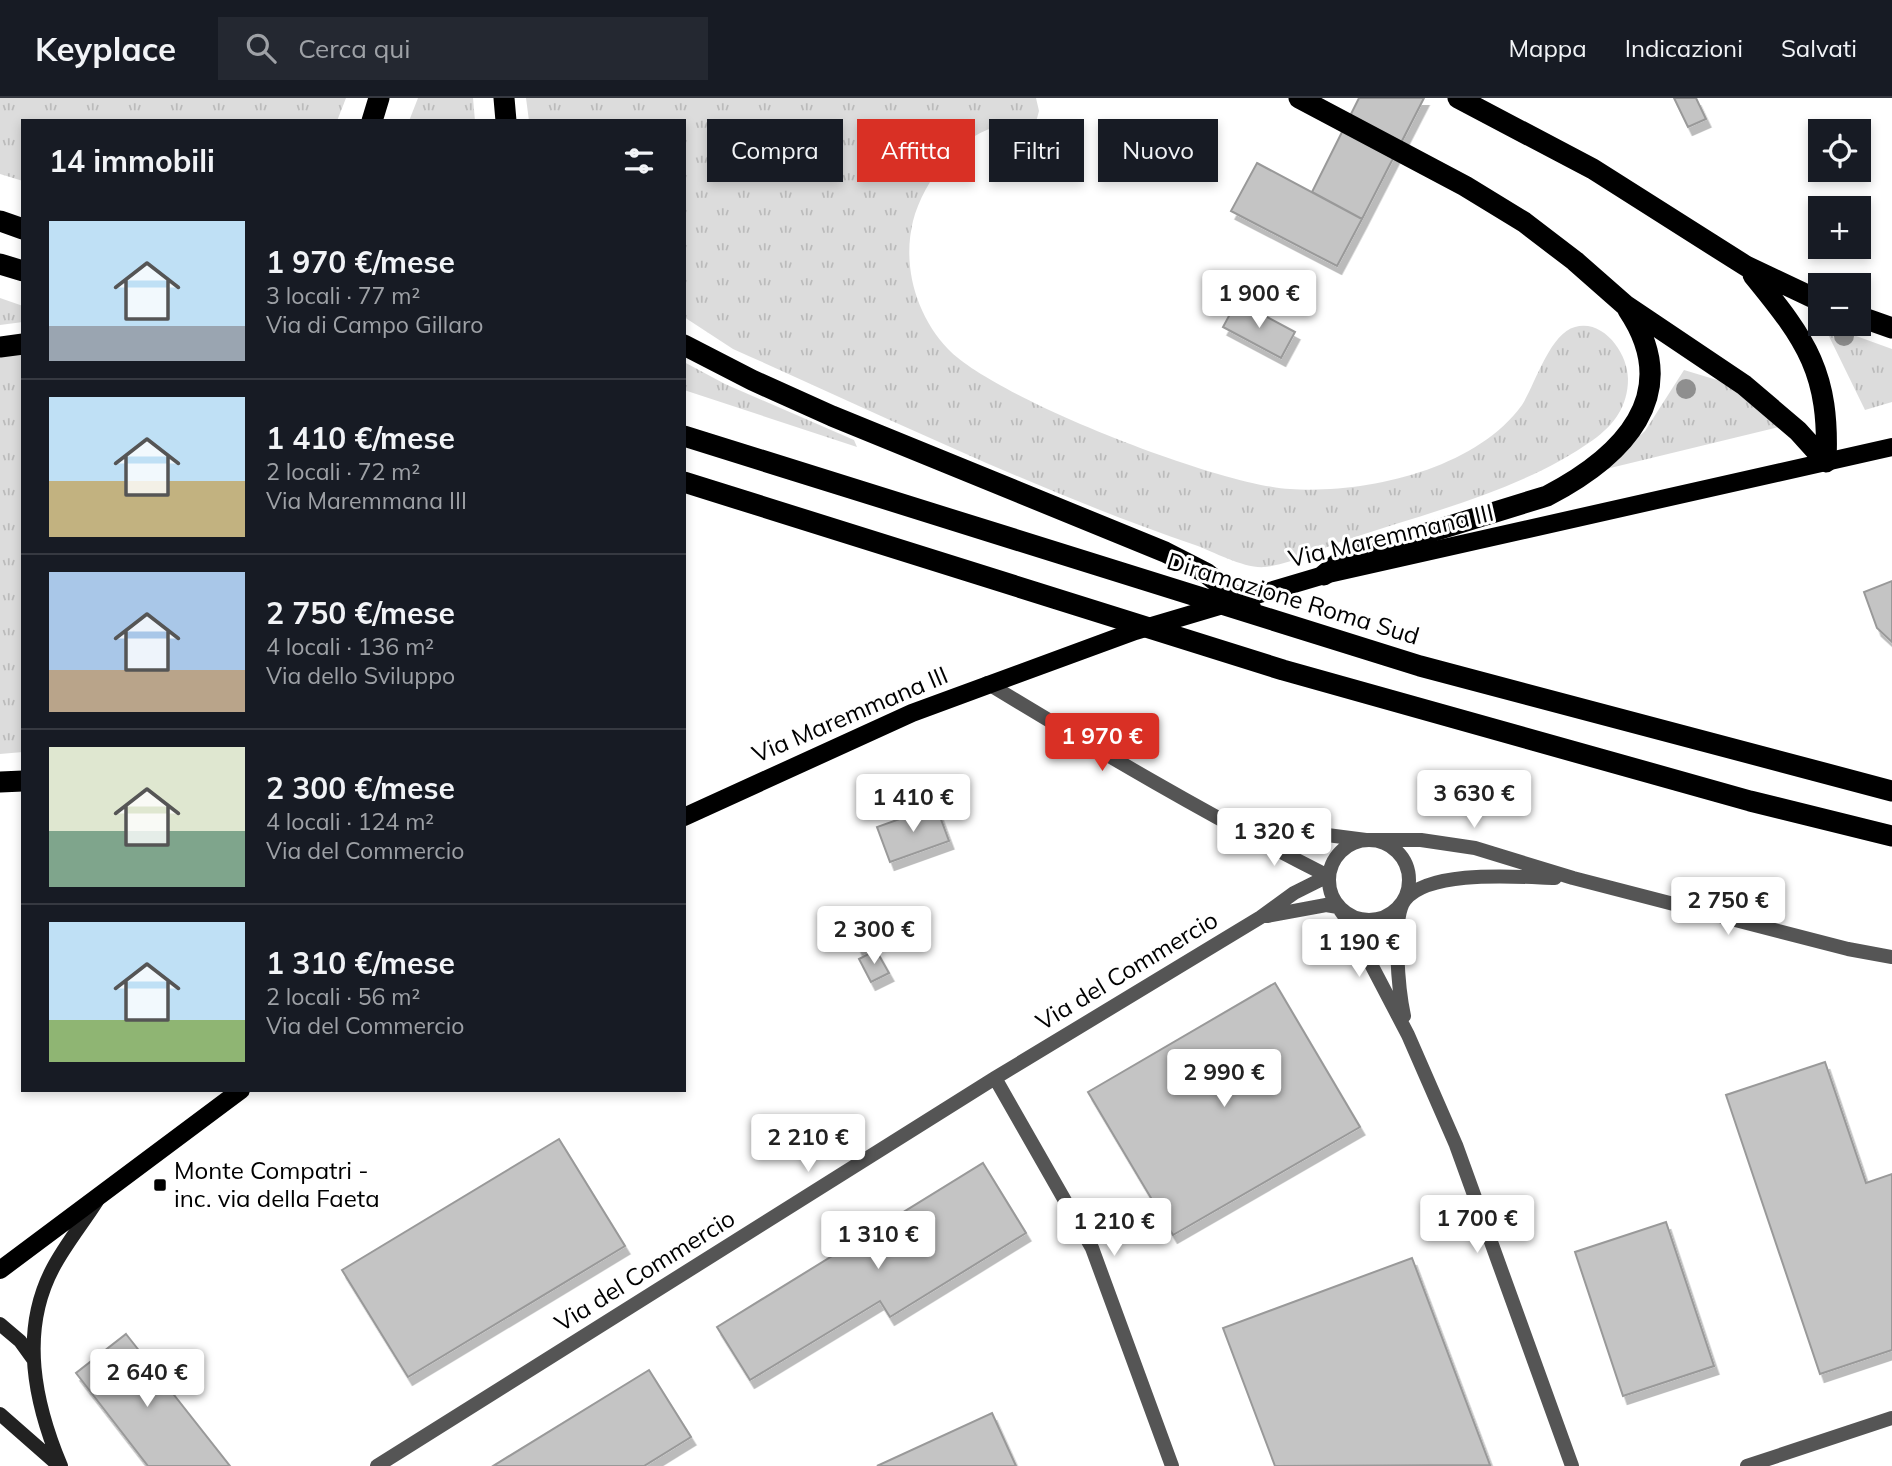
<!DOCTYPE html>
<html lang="it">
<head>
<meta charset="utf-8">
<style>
  :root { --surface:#171b24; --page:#242831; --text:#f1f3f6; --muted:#9ea1a6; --line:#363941; --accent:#d93025 }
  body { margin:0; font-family:Mulish,sans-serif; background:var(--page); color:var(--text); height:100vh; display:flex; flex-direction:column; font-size:26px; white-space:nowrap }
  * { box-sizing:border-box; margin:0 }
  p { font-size:23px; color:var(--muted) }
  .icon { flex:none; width:38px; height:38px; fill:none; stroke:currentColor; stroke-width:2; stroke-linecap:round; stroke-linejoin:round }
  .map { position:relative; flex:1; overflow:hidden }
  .drawer { position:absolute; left:21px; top:21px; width:665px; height:973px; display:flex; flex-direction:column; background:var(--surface); border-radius:0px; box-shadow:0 4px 10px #0003 }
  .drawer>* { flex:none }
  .guide { position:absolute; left:707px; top:21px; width:665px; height:63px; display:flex; gap:14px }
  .buttons { position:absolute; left:1808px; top:21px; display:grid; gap:14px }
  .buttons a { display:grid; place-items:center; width:63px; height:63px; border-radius:0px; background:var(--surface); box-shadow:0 4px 10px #0003; font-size:35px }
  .price { position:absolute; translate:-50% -60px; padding:0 16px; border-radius:7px; background:#fff; color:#222; font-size:23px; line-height:46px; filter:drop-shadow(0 2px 4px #0008) }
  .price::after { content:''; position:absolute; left:50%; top:42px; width:21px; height:16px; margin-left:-10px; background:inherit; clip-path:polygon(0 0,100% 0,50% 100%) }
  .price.selected { background:var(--accent); color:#fff }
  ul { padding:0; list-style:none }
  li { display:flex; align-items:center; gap:21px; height:175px; padding:0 28px }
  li+li { border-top:2px solid var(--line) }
  li span { display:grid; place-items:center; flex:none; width:196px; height:140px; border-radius:0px; color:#555 }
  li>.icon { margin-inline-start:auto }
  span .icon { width:84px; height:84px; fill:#fffc; stroke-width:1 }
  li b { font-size:30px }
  h2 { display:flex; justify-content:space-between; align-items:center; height:84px; padding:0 28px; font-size:30px }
  .tag { padding:0 24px; border-radius:0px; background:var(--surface); box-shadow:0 4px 10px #0003; font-size:24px; line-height:63px }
  .tag.selected { background:var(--accent); color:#fff }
  header { display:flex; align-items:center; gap:42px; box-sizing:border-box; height:98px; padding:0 35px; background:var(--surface); border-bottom:2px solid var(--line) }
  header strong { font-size:33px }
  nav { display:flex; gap:38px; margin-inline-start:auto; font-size:24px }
  .search { width:490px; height:63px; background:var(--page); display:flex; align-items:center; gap:18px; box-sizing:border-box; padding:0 24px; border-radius:0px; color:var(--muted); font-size:26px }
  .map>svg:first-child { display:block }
</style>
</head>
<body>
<header>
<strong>Keyplace</strong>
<div class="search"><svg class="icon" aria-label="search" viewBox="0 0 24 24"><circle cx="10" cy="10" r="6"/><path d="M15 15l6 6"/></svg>Cerca qui</div>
<nav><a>Mappa</a><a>Indicazioni</a><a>Salvati</a></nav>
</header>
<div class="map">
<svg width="1892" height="1368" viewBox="0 0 1892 1368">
  <defs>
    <pattern id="grass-tufts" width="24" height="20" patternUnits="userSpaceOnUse" patternTransform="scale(1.75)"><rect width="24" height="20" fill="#dcdcdc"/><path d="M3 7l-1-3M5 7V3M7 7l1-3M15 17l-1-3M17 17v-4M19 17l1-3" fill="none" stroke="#bbb"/></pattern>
    <filter id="shadow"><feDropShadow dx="4.5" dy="8" stdDeviation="0" flood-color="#0004"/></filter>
  </defs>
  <rect width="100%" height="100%" fill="#fff"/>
  <path fill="url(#grass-tufts)" d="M0,0H346L337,23H23V83L0,76Z
    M418,0H473L475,23H409Z
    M526,0H1036L1039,13L1036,24C1025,26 1015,25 1004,27C960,34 924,82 913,123C902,168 916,217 948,251C996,301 1219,387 1290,391C1365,396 1475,372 1522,307C1535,287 1550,235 1575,229C1604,221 1628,256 1628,281C1628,308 1614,327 1593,342C1521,393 1429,414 1346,442C1321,450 1292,466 1265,469C1245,471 1214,454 1195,447C1037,393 886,319 733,251L684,219V23H529Z
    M0,200L23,208V224L0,227Z
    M1823,226L1892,251V304L1865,312Z
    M23,256V654L0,656V258Z
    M684,264L725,286L854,342L857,349L684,292Z
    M1684,272L1727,285L1779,329L1602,372L1645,333Z"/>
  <path fill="#c4c4c4" stroke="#999" stroke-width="2" filter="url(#shadow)" d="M1359,0H1424L1362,121L1312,94Z
    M1674,0H1696L1706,21L1688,29Z
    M1257,65L1362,121L1337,168L1231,113Z
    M1237,203L1295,234L1281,260L1223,229Z
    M1892,483V544L1877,530L1864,494Z
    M936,708L949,743L890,764L877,729Z
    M867,821L878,841L859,851L849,830Z
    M876,852L889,875L871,884L859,861Z
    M1275,885L1360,1029L1173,1137L1088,994Z
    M1825,964L1866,1085L1892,1076V1252L1820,1276L1726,997Z
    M559,1041L625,1148L408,1279L342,1172Z
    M983,1065L1026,1135L890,1219L880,1203L750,1282L717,1229Z
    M1666,1124L1714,1268L1623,1298L1575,1154Z
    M1412,1160L1490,1367L1275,1368L1223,1230Z
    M126,1236L230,1368H148L76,1275Z
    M649,1272L691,1339L644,1368H493Z
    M992,1315L1016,1368H877Z"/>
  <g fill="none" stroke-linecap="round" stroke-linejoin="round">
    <path stroke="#555" stroke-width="14" d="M987,585C1099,653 1211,719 1328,778
      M1235,731L1296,733L1366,742H1421L1475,750L1573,780L1848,851L1892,859
      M1329 782a40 40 0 1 1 80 0a40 40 0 1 1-80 0Z
      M1338,809L1350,826L1408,937L1456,1047L1572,1368
      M1267,818L1326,807L1338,809
      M1404,918C1399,895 1391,820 1405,802C1429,771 1519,779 1555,780
      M995,980L1092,1150L1172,1368
      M377,1368L995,980L1261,819L1294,795L1328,778
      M1747,1368L1892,1320"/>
    <path stroke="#222" stroke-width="14" d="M0,1226L20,1243L33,1261
      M0,1316L57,1366
      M61,1368C35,1306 19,1234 53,1170C65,1147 83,1125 97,1103"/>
    <path stroke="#000" stroke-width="18" d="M684,719L912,615L1135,533L1324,477L1892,349
      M0,1172L241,992"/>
    <path stroke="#000" stroke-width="21" d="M504,0L506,23
      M1299,0L1465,88L1524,124L1575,163L1625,207L1744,287L1798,333L1826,364
      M1458,0L1593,71L1746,168L1820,203
      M372,23L379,0
      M0,123L23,131
      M0,166L23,173
      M1753,177C1807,243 1830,275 1826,364
      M1858,218L1892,230
      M684,247L752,282L832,318L1165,454L1206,475L1251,511
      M0,249L23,246
      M684,338L1420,568L1892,693
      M684,384L1283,572L1750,703L1892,738
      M1324,477L1343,461L1547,398C1622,359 1685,297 1628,212
      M0,684L23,683"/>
  </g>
  <g fill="#8f8f8f">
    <circle cx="1844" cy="238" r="10"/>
    <circle cx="1686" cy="291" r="10"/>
  </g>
  <rect fill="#000" stroke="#fff" stroke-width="2.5" x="153" y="1080" width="14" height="14" rx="3.5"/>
  <g text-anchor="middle" stroke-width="6" stroke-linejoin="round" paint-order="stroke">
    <g font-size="24" fill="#000" stroke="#fff">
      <text transform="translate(1391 438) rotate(-13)" y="8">Via Maremmana III</text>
      <text transform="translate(1293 501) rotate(17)" y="8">Diramazione Roma Sud</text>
      <text transform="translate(850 617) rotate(-23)" y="8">Via Maremmana III</text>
      <text transform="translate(1127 873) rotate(-31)" y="8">Via del Commercio</text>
      <text transform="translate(645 1173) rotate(-32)" y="8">Via del Commercio</text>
    </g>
    <g font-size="24" fill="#000" stroke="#fff" text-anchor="start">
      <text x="174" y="1081">Monte Compatri -<tspan x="174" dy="28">inc. via della Faeta</tspan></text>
    </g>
  </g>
</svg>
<div class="buttons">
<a><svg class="icon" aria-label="locate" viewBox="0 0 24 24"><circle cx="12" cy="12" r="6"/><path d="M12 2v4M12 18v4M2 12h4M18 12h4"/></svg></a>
<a>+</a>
<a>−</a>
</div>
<b class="price" style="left:1259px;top:232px">1 900 €</b>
<b class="price selected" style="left:1102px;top:675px">1 970 €</b>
<b class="price" style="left:1474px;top:732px">3 630 €</b>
<b class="price" style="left:913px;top:736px">1 410 €</b>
<b class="price" style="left:1274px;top:770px">1 320 €</b>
<b class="price" style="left:1728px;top:839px">2 750 €</b>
<b class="price" style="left:874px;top:868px">2 300 €</b>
<b class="price" style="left:1359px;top:881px">1 190 €</b>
<b class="price" style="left:1224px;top:1011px">2 990 €</b>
<b class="price" style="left:808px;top:1076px">2 210 €</b>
<b class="price" style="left:1477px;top:1157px">1 700 €</b>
<b class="price" style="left:1114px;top:1160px">1 210 €</b>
<b class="price" style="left:878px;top:1173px">1 310 €</b>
<b class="price" style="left:147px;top:1311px">2 640 €</b>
<div class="guide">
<a class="tag">Compra</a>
<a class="tag selected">Affitta</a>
<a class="tag">Filtri</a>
<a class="tag">Nuovo</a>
</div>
<section class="drawer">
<h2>14 immobili<svg class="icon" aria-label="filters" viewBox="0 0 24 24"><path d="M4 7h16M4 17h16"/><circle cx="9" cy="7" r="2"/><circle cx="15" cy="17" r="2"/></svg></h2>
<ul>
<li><span style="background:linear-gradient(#bfe0f5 75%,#9aa5b1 0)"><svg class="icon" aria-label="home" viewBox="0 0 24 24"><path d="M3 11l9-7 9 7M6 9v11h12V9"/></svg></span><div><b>1 970 €/mese</b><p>3 locali · 77 m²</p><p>Via di Campo Gillaro</p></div></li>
<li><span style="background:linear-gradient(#bfe0f5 60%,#c2b280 0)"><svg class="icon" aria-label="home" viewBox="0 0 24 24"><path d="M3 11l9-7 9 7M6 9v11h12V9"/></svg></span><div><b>1 410 €/mese</b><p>2 locali · 72 m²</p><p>Via Maremmana III</p></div></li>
<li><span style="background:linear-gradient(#a9c7e8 70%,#b9a48a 0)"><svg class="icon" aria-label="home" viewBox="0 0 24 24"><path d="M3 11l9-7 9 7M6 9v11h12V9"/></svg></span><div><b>2 750 €/mese</b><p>4 locali · 136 m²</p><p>Via dello Sviluppo</p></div></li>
<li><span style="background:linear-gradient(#dfe7d0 60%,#7fa58c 0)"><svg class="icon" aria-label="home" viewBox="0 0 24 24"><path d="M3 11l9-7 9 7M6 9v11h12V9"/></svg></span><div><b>2 300 €/mese</b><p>4 locali · 124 m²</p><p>Via del Commercio</p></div></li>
<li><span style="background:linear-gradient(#bfe0f5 70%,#8fb573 0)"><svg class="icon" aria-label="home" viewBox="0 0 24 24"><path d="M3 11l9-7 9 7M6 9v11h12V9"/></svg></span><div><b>1 310 €/mese</b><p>2 locali · 56 m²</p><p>Via del Commercio</p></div></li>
</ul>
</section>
</div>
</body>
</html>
